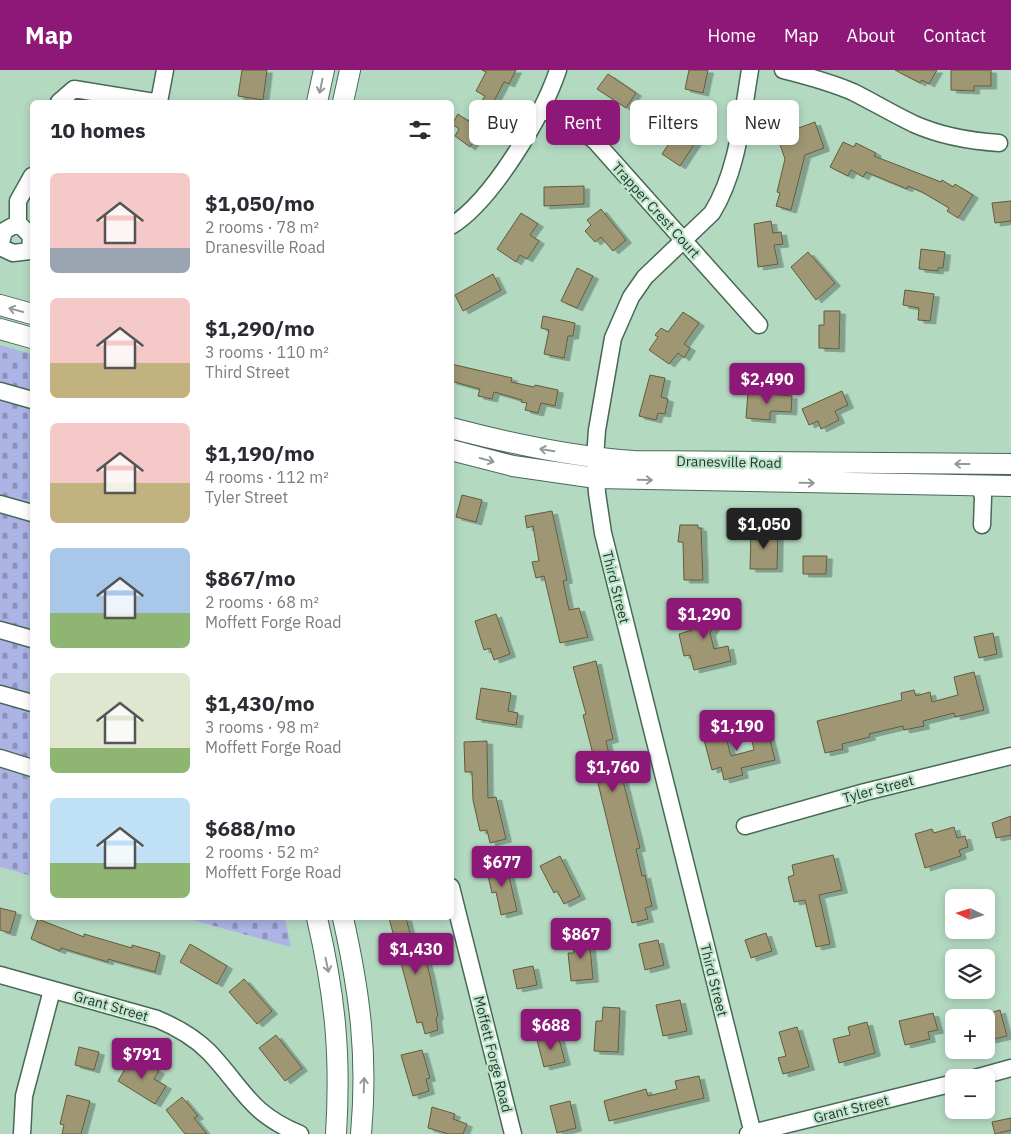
<!DOCTYPE html>
<html lang="en">
<head>
<meta charset="utf-8">
<style>
  :root { --surface:#fff; --page:#f7f7f7; --text:#2b2b33; --muted:#7c7c81; --accent:#8e1878 }
  body { margin:0; font-family:"IBM Plex Sans",sans-serif; background:var(--page); color:var(--text); height:100vh; display:flex; flex-direction:column; font-size:19px; white-space:nowrap }
  * { box-sizing:border-box; margin:0 }
  p { font-size:16px; color:var(--muted) }
  .icon { flex:none; width:28px; height:28px; fill:none; stroke:currentColor; stroke-width:2; stroke-linecap:round; stroke-linejoin:round }
  .map { position:relative; flex:1; overflow:hidden }
  .details { position:absolute; left:30px; top:30px; width:424px; height:820px; display:flex; flex-direction:column; background:var(--surface); border-radius:8px; box-shadow:0 2px 8px #0003 }
  .details>* { flex:none }
  .top-card { position:absolute; left:469px; top:30px; width:466px; height:45px; display:flex; gap:10px }
  .needle { width:32px; rotate:274deg }
  .fabs { position:absolute; left:945px; top:819px; display:grid; gap:10px }
  .fabs a { display:grid; place-items:center; width:50px; height:50px; border-radius:8px; background:var(--surface); box-shadow:0 2px 8px #0003; font-size:25px }
  .price { position:absolute; translate:-50% -42px; padding:0 11px; border-radius:5px; background:var(--accent); color:#fff; font-size:16px; line-height:32px; filter:drop-shadow(0 1px 2px #0008) }
  .price::after { content:''; position:absolute; left:50%; top:30px; width:15px; height:11px; margin-left:-8px; background:inherit; clip-path:polygon(0 0,100% 0,50% 100%) }
  .price.current { background:#222; color:#fff }
  ul { padding:0; list-style:none }
  li { display:flex; align-items:center; gap:15px; height:125px; padding:0 20px }
  li span { display:grid; place-items:center; flex:none; width:140px; height:100px; border-radius:8px; color:#555 }
  li>.icon { margin-inline-start:auto }
  span .icon { width:60px; height:60px; fill:#fffc; stroke-width:1 }
  li b { font-size:21px }
  h2 { display:flex; justify-content:space-between; align-items:center; height:60px; padding:0 20px; font-size:21px }
  .pill { padding:0 18px; border-radius:8px; background:var(--surface); box-shadow:0 2px 8px #0003; font-size:18px; line-height:45px }
  .pill.current { background:var(--accent); color:#fff }
  header { display:flex; align-items:center; gap:30px; box-sizing:border-box; height:70px; padding:0 25px; background:var(--accent); color:#fff }
  header strong { font-size:24px }
  nav { display:flex; gap:28px; margin-inline-start:auto; font-size:18px }
  .map>svg:first-child { display:block }
</style>
</head>
<body>
<header>
<strong>Map</strong>
<nav><a>Home</a><a>Map</a><a>About</a><a>Contact</a></nav>
</header>
<div class="map">
<svg width="1011" height="1064" viewBox="0 0 1011 1064">
  <defs>
    <pattern id="cemetery-stones" width="16" height="16" patternUnits="userSpaceOnUse" patternTransform="scale(1.25)"><rect width="16" height="16" fill="#acb4e5"/><path d="M2 7V4a2 2 0 0 1 4 0v3zM10 15v-3a2 2 0 0 1 4 0v3z" fill="#8c93ba"/></pattern>
    <filter id="shadow"><feDropShadow dx="5.5" dy="3" stdDeviation="0" flood-color="#0004"/></filter>
  </defs>
  <rect width="100%" height="100%" fill="#b3d9c1"/>
  <path fill="url(#cemetery-stones)" d="M0,275L32,284V806L0,797Z
    M185,848H285L291,877Z"/>
  <path fill="#9f9773" stroke="#625b39" filter="url(#shadow)" d="M242,0H267L263,30L238,26Z
    M482,0H516L509,14L504,12L486,46L490,49L470,77L455,66L459,59L452,54L458,44L468,51L485,26L476,21L486,2Z
    M689,0H708L703,23L685,19Z
    M895,0H937L929,14L922,10L920,13Z
    M951,0H991V16H974V21L951,20Z
    M608,4L636,23L626,38L597,19Z
    M687,47L700,56L692,67L697,70L680,96L662,84Z
    M815,52L824,78L805,85L791,140L776,136L780,123L777,122L785,89L777,66Z
    M843,72L854,77L856,73L876,83L874,86L941,112L942,110L953,117L955,114L973,125L958,148L947,141L949,138L922,122L908,116L907,119L866,102L863,107L851,100L848,106L830,97Z
    M584,116V134L544,136V117Z
    M1011,131V151L995,153L992,133Z
    M601,139L626,170L613,181L601,167L595,172L585,161L591,155L587,150Z
    M521,143L538,154L530,165L539,171L527,189L520,185L516,192L497,179Z
    M771,151L773,163L781,162L783,174L774,175L778,194L758,197L754,154Z
    M921,179L945,182L943,198H938V201L919,199Z
    M808,182L835,213L816,230L791,197Z
    M577,198L593,206L577,238L561,231Z
    M493,204L501,220L463,241L455,225Z
    M905,220L934,224L930,251L918,250L919,238L903,235Z
    M824,241H840L839,279L819,278V255H824Z
    M683,242L699,253L684,274L690,278L684,288L678,283L669,294L649,280L658,267L655,265L661,258L668,262Z
    M543,246L575,253L573,266H568L564,288L544,284L549,260L541,258Z
    M451,294L512,308L511,312L534,317L535,315L558,320L555,336L541,333L538,343L525,340L527,333L521,332L522,330L494,322L492,329L478,326L480,319L451,311Z
    M650,305L665,308L661,327L668,329L665,344L658,343L656,350L639,346Z
    M842,321L848,335L835,341L839,350L821,359L818,351L809,355L802,339Z
    M748,322L792,326L791,342L773,341L770,342V350L746,348Z
    M462,425L482,430L476,452L456,447Z
    M552,441L567,510L563,511L569,540L579,538L588,567L560,573L544,506L536,508L532,492L539,491L533,456L527,458L525,446Z
    M680,455H698V458H701L703,510H684L683,472H678Z
    M751,460H778L777,499H750Z
    M803,486H827L826,504H803Z
    M710,535L715,542L725,541L710,563L714,579L728,576L731,591L694,600L690,585L684,586L679,564L692,560L696,546L695,538Z
    M496,544L510,584L494,590L490,578L484,580L475,551Z
    M993,563L997,584L979,588L974,567Z
    M596,591L613,669L606,671L613,701L620,699L640,778L636,779L642,806L645,805L652,836L645,838L648,849L632,853L596,705L598,704L583,645L586,644L573,597Z
    M974,602L984,640L955,647L954,643L923,651L924,656L904,660L903,656L869,664L870,667L842,674L843,679L825,683L817,651L902,630L901,623L914,620L916,626L930,622L932,632L958,625L954,607Z
    M481,618L511,623L508,641L518,643L516,655L476,649Z
    M723,657L731,686L754,680L750,663L767,659L775,690L741,698L743,705L724,710L721,697L712,700L702,662Z
    M487,671L488,728L496,727L506,769L490,773L487,760L480,761L473,730L472,702H465L464,672Z
    M1011,746V765L996,768L992,753Z
    M954,757L957,768L965,766L968,777L959,780L961,786L925,798L915,764L932,759L934,763Z
    M833,785L842,820L819,825L830,874L816,877L805,830L794,832L788,807L794,805L792,795Z
    M560,786L580,826L564,834L557,821L554,823L540,796Z
    M506,793L517,841L501,845L496,822L492,823L486,797Z
    M0,838L16,842L10,863L0,860Z
    M389,848H406L411,867L419,865L430,906L438,946L436,948L438,960L425,964L422,952L417,953Z
    M38,849L84,867V864L132,878V875L160,883L155,902L108,889V892L61,878L60,881L31,869Z
    M766,863L772,881L751,888L745,870Z
    M589,866L593,909L571,911L568,883H574L572,868Z
    M658,870L664,895L645,900L639,874Z
    M190,874L227,896L217,914L180,892Z
    M533,896L537,915L517,919L513,900Z
    M244,909L272,941L257,954L229,922Z
    M680,930L687,961L663,966L656,935Z
    M603,937L620,938L618,982L594,981L596,951H602Z
    M1000,940L1007,966L990,970L986,948L983,945Z
    M933,943L938,960L928,962L930,969L905,975L899,951Z
    M867,952L875,983L839,993L833,969L850,965L848,957Z
    M797,957L809,997L783,1004L778,988L786,986L779,962Z
    M276,965L302,998L285,1011L259,978Z
    M558,965L565,992L544,997L537,970Z
    M79,977L99,982L94,1000L75,995Z
    M422,980L430,1008L426,1009L429,1021L413,1026L401,985Z
    M133,985L159,1001L154,1009L166,1016L155,1034L118,1011Z
    M699,1006L704,1028L609,1051L604,1031L646,1019L648,1026L677,1019L675,1011Z
    M67,1025L90,1031L81,1064H62L64,1055L60,1054Z
    M182,1027L198,1046L194,1048L207,1064H185L166,1040Z
    M570,1031L576,1058L557,1063L550,1036Z
    M432,1037L455,1044L453,1049L467,1054L463,1064H449L428,1058Z
    M1011,1048V1060L995,1064L992,1052Z"/>
  <g fill="none" stroke-linecap="round" stroke-linejoin="round">
    <g stroke="#476955" stroke-width="19">
      <path id="minor" d="M750,0C742,47 738,101 712,143L645,207L631,227L613,268L597,360L595,388L597,423L603,463L753,1064
        M783,0C807,6 830,12 853,22C873,32 893,44 914,54C941,66 969,71 999,73
        M59,32L74,19L154,32
        M159,32L165,0
        M542,39L577,57L595,71L759,255
        M18,153L4,161L0,177L13,183L30,181L31,166L18,153V131L32,106
        M451,156C492,131 543,45 558,0
        M0,321L32,330
        M980,417L983,427L982,455
        M0,434L32,443
        M0,560L32,569
        M0,624L32,633
        M0,688L32,698
        M745,756L865,722L1011,686
        M451,817L513,1064
        M0,905L157,949C176,957 194,967 209,982C244,1019 249,1043 300,1064
        M975,1008L1011,998
        M22,1064L24,1026L52,920
        M748,1064L954,1013"/>
    </g>
    <g stroke="#476955" stroke-width="22">
      <path id="major" d="M317,32L324,0
        M343,32L350,0
        M0,235L32,244
        M0,259L32,268
        M451,358C512,374 572,387 634,391L1011,394
        M451,380L513,396L596,408L1011,416
        M317,848C335,925 341,984 336,1064
        M343,848C360,924 368,986 361,1064"/>
    </g>
    <use href="#minor" stroke="#fff" stroke-width="16"/>
    <use href="#major" stroke="#fff" stroke-width="20"/>
  </g>
  <defs><path id="oneway-shaft" d="M-6 0H5M1.5-3L5.5 0L1.5 3" fill="none" stroke-width="1.6" stroke-linecap="round" stroke-linejoin="round" transform="scale(1.25)"/></defs>
  <g stroke="#939a96">
    <use href="#oneway-shaft" transform="translate(321 16) rotate(102)"/>
    <use href="#oneway-shaft" transform="translate(16 240) rotate(-165)"/>
    <use href="#oneway-shaft" transform="translate(547 380) rotate(-171)"/>
    <use href="#oneway-shaft" transform="translate(487 390) rotate(15)"/>
    <use href="#oneway-shaft" transform="translate(962 394) rotate(180)"/>
    <use href="#oneway-shaft" transform="translate(645 410) rotate(1)"/>
    <use href="#oneway-shaft" transform="translate(807 413) rotate(1)"/>
    <use href="#oneway-shaft" transform="translate(327 895) rotate(78)"/>
    <use href="#oneway-shaft" transform="translate(364 1015) rotate(-88)"/>
  </g>
  <g text-anchor="middle" stroke-width="4.5" stroke-linejoin="round" paint-order="stroke">
    <g font-size="14" fill="#27362d" stroke="#c0e6ce">
      <text transform="translate(656 140) rotate(48)" y="5">Trapper Crest Court</text>
      <text transform="translate(729 392) rotate(1)" y="5">Dranesville Road</text>
      <text transform="translate(616 517) rotate(76)" y="5">Third Street</text>
      <text transform="translate(878 719) rotate(-15)" y="5">Tyler Street</text>
      <text transform="translate(714 910) rotate(76)" y="5">Third Street</text>
      <text transform="translate(111 936) rotate(16)" y="5">Grant Street</text>
      <text transform="translate(493 984) rotate(76)" y="5">Moffett Forge Road</text>
      <text transform="translate(851 1039) rotate(-14)" y="5">Grant Street</text>
    </g>
  </g>
</svg>
<div class="fabs">
<a><svg class="needle" viewBox="-14 -14 28 28"><path d="M0-13l5 13h-10z" fill="#e53935"/><path d="M0 13l5-13h-10z" fill="#7c7c81"/></svg></a>
<a><svg class="icon" aria-label="layers" viewBox="0 0 24 24"><path d="M12 4l9 5-9 5-9-5zM3 14l9 5 9-5"/></svg></a>
<a>+</a>
<a>−</a>
</div>
<b class="price" style="left:767px;top:335px">$2,490</b>
<b class="price current" style="left:764px;top:480px">$1,050</b>
<b class="price" style="left:704px;top:570px">$1,290</b>
<b class="price" style="left:737px;top:682px">$1,190</b>
<b class="price" style="left:613px;top:723px">$1,760</b>
<b class="price" style="left:502px;top:818px">$677</b>
<b class="price" style="left:581px;top:890px">$867</b>
<b class="price" style="left:416px;top:905px">$1,430</b>
<b class="price" style="left:551px;top:981px">$688</b>
<b class="price" style="left:142px;top:1010px">$791</b>
<div class="top-card">
<a class="pill">Buy</a>
<a class="pill current">Rent</a>
<a class="pill">Filters</a>
<a class="pill">New</a>
</div>
<section class="details">
<h2>10 homes<svg class="icon" aria-label="filters" viewBox="0 0 24 24"><path d="M4 7h16M4 17h16"/><circle cx="9" cy="7" r="2"/><circle cx="15" cy="17" r="2"/></svg></h2>
<ul>
<li><span style="background:linear-gradient(#f6c9c9 75%,#9aa5b1 0)"><svg class="icon" aria-label="home" viewBox="0 0 24 24"><path d="M3 11l9-7 9 7M6 9v11h12V9"/></svg></span><div><b>$1,050/mo</b><p>2 rooms · 78 m²</p><p>Dranesville Road</p></div></li>
<li><span style="background:linear-gradient(#f6c9c9 65%,#c2b280 0)"><svg class="icon" aria-label="home" viewBox="0 0 24 24"><path d="M3 11l9-7 9 7M6 9v11h12V9"/></svg></span><div><b>$1,290/mo</b><p>3 rooms · 110 m²</p><p>Third Street</p></div></li>
<li><span style="background:linear-gradient(#f6c9c9 60%,#c2b280 0)"><svg class="icon" aria-label="home" viewBox="0 0 24 24"><path d="M3 11l9-7 9 7M6 9v11h12V9"/></svg></span><div><b>$1,190/mo</b><p>4 rooms · 112 m²</p><p>Tyler Street</p></div></li>
<li><span style="background:linear-gradient(#a9c7e8 65%,#8fb573 0)"><svg class="icon" aria-label="home" viewBox="0 0 24 24"><path d="M3 11l9-7 9 7M6 9v11h12V9"/></svg></span><div><b>$867/mo</b><p>2 rooms · 68 m²</p><p>Moffett Forge Road</p></div></li>
<li><span style="background:linear-gradient(#dfe7d0 75%,#8fb573 0)"><svg class="icon" aria-label="home" viewBox="0 0 24 24"><path d="M3 11l9-7 9 7M6 9v11h12V9"/></svg></span><div><b>$1,430/mo</b><p>3 rooms · 98 m²</p><p>Moffett Forge Road</p></div></li>
<li><span style="background:linear-gradient(#bfe0f5 65%,#8fb573 0)"><svg class="icon" aria-label="home" viewBox="0 0 24 24"><path d="M3 11l9-7 9 7M6 9v11h12V9"/></svg></span><div><b>$688/mo</b><p>2 rooms · 52 m²</p><p>Moffett Forge Road</p></div></li>
</ul>
</section>
</div>
</body>
</html>
